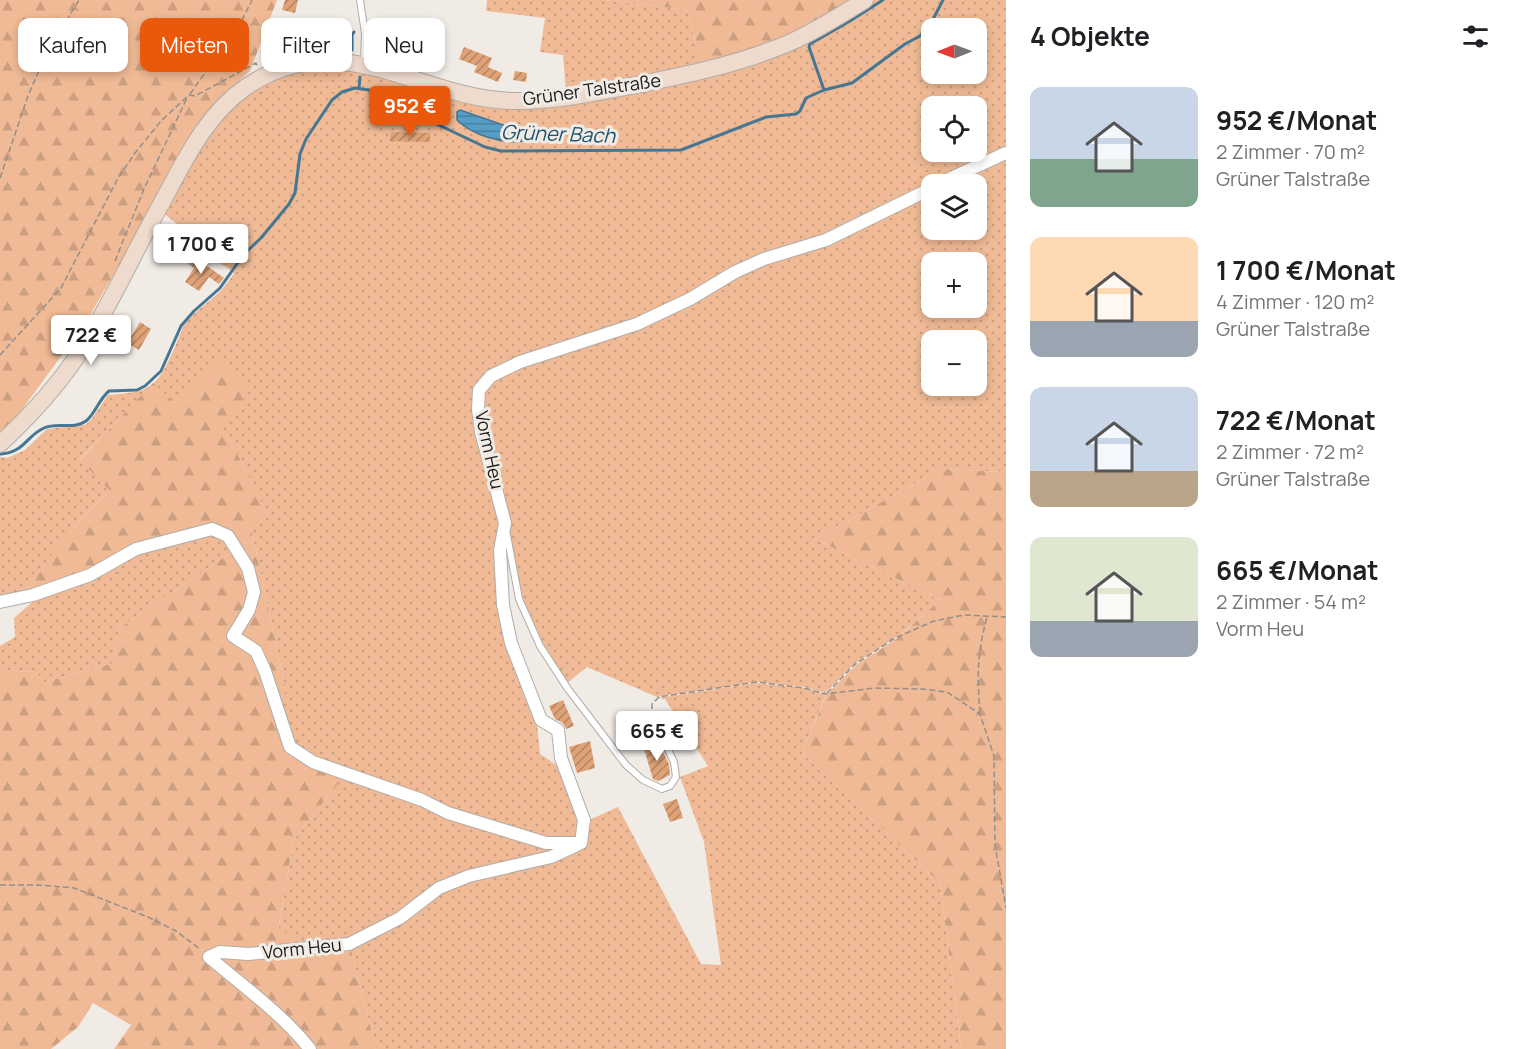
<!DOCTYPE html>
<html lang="de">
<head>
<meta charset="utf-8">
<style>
  :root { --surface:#fff; --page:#f2f2f2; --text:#202124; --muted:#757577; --accent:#ea580c }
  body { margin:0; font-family:Manrope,sans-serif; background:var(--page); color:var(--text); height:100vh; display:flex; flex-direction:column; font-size:22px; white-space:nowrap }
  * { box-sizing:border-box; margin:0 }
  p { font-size:20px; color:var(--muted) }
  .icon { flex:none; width:33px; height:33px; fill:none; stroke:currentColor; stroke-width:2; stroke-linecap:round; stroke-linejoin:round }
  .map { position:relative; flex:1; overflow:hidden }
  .panel { display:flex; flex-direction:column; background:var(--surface); width:510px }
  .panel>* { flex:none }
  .hud { position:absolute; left:18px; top:18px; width:570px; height:54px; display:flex; gap:12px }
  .needle { width:39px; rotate:269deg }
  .buttons { position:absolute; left:921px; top:18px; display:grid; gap:12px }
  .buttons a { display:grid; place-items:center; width:66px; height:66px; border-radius:12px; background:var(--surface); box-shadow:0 3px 9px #0003; font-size:30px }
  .price { position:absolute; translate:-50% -51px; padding:0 14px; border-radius:6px; background:#fff; color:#222; font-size:20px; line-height:39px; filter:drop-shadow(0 2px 3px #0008) }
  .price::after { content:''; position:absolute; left:50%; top:36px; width:18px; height:14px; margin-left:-9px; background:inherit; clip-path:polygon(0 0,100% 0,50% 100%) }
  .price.current { background:var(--accent); color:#fff }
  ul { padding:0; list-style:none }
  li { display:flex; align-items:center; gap:18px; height:150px; padding:0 24px }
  li span { display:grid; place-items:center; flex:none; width:168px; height:120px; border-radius:12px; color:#555 }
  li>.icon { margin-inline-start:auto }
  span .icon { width:72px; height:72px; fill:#fffc; stroke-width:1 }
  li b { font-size:26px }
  h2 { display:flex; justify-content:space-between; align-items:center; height:72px; padding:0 24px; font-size:26px }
  .tag { padding:0 21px; border-radius:12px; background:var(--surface); box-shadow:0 3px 9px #0003; font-size:21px; line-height:54px }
  .tag.current { background:var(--accent); color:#fff }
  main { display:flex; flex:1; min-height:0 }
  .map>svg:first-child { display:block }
</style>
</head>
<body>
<main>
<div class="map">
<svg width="1006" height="1049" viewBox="0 0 1006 1049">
  <defs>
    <pattern id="grass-dots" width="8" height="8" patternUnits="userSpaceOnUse" patternTransform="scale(1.5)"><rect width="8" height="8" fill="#efba95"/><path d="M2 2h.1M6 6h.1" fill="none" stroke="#cc9f80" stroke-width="1.8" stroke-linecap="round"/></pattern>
    <pattern id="forest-firs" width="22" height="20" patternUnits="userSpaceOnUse" patternTransform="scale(1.5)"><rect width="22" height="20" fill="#efba95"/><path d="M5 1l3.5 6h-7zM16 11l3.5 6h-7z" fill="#cc9f80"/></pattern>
    <pattern id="water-rules" width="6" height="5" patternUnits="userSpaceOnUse" patternTransform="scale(1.5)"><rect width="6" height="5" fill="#579ec6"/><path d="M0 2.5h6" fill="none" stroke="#4780a0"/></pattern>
    <pattern id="building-hatch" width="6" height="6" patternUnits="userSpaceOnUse" patternTransform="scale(1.5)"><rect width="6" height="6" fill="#dfa276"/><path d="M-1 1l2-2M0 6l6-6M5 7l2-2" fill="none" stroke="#b48360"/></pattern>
  </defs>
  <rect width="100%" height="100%" fill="#f1ebe6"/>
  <path fill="url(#grass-dots)" fill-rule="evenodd" d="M487,0H605L687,10L702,66L566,91L563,55L540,52L545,18L486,11Z
    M874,0H1006V149L932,182L824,234L796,245L758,255L690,297L637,322L519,360L479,390L504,524L499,577L537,724L540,754L564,770L581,820L578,841H547L485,821L315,760L292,746L277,708L286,690L251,528L268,516L234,447L221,429L177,404L153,384L80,459L110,491C75,521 50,557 23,595L0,599V457L7,458L25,450L47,429L85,425L91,420L108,395C149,392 157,389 174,349C178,341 180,331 186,323C196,309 212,301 223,288C227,284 231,278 234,273L175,230L177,224L162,212L208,136L236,101L287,74L328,68H353L556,105L838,23ZM932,28H976V74H932ZM932,106H976V152H932Z
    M1006,155V472L941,469L815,539L940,600L901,634L854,664L825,693L804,687L758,682L657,697L587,667L566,684L541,644L520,599L489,459L481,393L492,377L636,326L736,273L931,191L932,230H976V184H946ZM932,262H976V308H932ZM932,340H976V386H932Z
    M212,532L226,539L232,552L119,628L114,663L44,682L36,672L0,670V646L15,637L14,618L36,599L137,553Z
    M757,683L804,688L826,694L802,753L940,883L961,1049H376L350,945L441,890L583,845L587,821L618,807L701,964L721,965L704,842L680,777L708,766L665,699L658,698Z
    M345,775L555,848L551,854L467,874L399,917L349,941L312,947L278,930L294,839Z"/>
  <path fill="url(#forest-firs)" d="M0,0H277L250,71L227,92L143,224L86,322L18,415L0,433Z
    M605,0H855L789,38L702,66L687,10Z
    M223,357L251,389L221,429L234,447L268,516L251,528L286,690L277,708L268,672L238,636L252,611L251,566L212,526L23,595C49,557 75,522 110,491L80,460L153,383L177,404Z
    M941,469L1006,472V1049H961L940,883L802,753L826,695L856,665L896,639L940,600L815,539Z
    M232,552L246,573L251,591L229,638L253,653L288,751L345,775L294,839L278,929L316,949L350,945L376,1049H114L131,1025L93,1003L78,1027L51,1049H0V670L36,672L44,682L114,663L119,628Z"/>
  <path fill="url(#water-rules)" stroke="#457692" stroke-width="1.5" d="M460,110L506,126L525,127L527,132L523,141C502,144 472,135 457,120V112Z"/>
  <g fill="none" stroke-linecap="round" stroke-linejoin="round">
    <path stroke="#457692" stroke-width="3" d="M352,50V35L354,32
      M359,88L360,77
      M824,90L809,47L810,44L850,21L883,0
      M1,454C25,452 26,436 44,428C57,422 74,430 86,421C95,414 99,399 109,391L137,390L145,386L161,371L181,326L194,311L220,288L244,254L261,238L289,204L295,193L300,154L306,139L332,100L342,92L355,88L376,91L401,107L485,147L501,151L681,150L766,117L796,114L800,111L806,98L824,90L852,83L905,44L920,36L930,25L943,0"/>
  </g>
  <path fill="url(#building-hatch)" d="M285,0H298L295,13L282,10Z
    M464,47L492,58L488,67L502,73L498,82L474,72L477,66L459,59Z
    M515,71L527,73L526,82L513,80Z
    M391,132L430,133V142L390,141Z
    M193,256L224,278L219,284L209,277L199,291L185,282L194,268L188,264Z
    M140,322L151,329L139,350L127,343Z
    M563,700L574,726L566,729L563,723L555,719L549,706Z
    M590,741L595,768L577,773L569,747Z
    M658,743L669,764L670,775L658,781L653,779L644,749Z
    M677,799L683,818L670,822L663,804Z"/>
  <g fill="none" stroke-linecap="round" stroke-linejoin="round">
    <g stroke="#b2aca7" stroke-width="8">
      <path id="service" d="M360,0L365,33L364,64
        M507,535L519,599L540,646L568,689L626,765L643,780L662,789L670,786L676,777L674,762L653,719"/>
    </g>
    <g stroke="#b2aca7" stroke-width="14">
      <path id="minor" d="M938,184L1006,153
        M0,602L33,595L90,575L136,549L212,529L228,536L248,568L254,592L249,610L233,636L256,651L265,671L290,747L313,762L422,800L448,813L546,843H581
        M581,843L584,820L561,758L558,730L541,720L511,643L503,605L500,550L505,523L481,432L478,409L479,390L491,376L520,362L637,324L690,299L735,272L764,259L826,240L932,188
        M310,1049C281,1013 244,987 209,957L220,952L248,954L349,944L400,918L439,888L469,876L551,857L577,845"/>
    </g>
    <g stroke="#b2aca7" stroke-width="18">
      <path id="secondary" d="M0,444C28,418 54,390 76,358C106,313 129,263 155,215C180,171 202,117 246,87C340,22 418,99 513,101C551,102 589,94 626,87C681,76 737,65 789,43C816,31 841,15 865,0"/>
    </g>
    <path stroke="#948f8c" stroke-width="1.5" stroke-dasharray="6 3" stroke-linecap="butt" d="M190,94L241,22L252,0
      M0,178L28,96L46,54L79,0
      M115,261L144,189L187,98
      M0,355L61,288L117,180L135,153L161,121L189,95L195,96L256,63L257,66
      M827,693L854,665L895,638L934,621L964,615L1006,617
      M652,709V704L659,697L757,682L804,688L825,694L875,688L923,689L947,692L980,714L994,756L995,845L1006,908
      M980,713C977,674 977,655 987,617
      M0,885H38L74,888L148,917L176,931L200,949"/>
    <use href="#service" stroke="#fff" stroke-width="6"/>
    <use href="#minor" stroke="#fff" stroke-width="12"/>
    <use href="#secondary" stroke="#eedbcd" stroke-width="16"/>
  </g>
  <g text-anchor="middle" stroke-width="6" stroke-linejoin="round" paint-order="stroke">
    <g font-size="18" fill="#1b1817" stroke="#f1ebe6">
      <text transform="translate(592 90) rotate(-8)" y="6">Grüner Talstraße</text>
      <text transform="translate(489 450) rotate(78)" y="6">Vorm Heu</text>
      <text transform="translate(302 949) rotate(-6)" y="6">Vorm Heu</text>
    </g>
    <g font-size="20" font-style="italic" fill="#1b526f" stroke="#f1ebe6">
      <text transform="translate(558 134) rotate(2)" y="7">Grüner Bach</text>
    </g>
  </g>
</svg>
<div class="buttons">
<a><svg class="needle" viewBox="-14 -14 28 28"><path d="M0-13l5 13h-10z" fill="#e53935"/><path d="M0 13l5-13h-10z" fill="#757577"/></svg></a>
<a><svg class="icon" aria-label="locate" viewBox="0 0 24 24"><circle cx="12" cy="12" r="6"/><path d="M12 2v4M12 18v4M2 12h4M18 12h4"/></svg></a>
<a><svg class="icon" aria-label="layers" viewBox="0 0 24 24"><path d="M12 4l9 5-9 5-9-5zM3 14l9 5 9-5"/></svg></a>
<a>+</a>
<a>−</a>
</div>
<b class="price current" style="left:410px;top:137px">952 €</b>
<b class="price" style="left:201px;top:275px">1 700 €</b>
<b class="price" style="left:91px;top:366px">722 €</b>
<b class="price" style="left:657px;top:762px">665 €</b>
<div class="hud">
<a class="tag">Kaufen</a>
<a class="tag current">Mieten</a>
<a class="tag">Filter</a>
<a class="tag">Neu</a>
</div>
</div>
<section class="panel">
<h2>4 Objekte<svg class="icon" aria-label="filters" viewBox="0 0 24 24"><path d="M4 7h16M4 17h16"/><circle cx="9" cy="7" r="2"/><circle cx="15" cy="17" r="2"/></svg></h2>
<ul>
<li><span style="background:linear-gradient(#c9d6e8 60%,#7fa58c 0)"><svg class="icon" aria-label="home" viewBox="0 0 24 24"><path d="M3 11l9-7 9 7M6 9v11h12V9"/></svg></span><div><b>952 €/Monat</b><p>2 Zimmer · 70 m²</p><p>Grüner Talstraße</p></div></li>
<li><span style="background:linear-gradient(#ffd9b3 70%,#9aa5b1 0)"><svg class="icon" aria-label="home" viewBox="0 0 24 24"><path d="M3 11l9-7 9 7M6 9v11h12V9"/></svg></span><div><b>1 700 €/Monat</b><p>4 Zimmer · 120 m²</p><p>Grüner Talstraße</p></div></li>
<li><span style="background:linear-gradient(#c9d6e8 70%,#b9a48a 0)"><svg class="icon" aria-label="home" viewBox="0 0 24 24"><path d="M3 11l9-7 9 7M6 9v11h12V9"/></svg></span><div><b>722 €/Monat</b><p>2 Zimmer · 72 m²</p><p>Grüner Talstraße</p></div></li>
<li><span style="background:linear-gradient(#dfe7d0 70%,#9aa5b1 0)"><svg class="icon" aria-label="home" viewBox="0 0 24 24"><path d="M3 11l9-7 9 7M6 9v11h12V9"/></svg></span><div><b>665 €/Monat</b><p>2 Zimmer · 54 m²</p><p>Vorm Heu</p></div></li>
</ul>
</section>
</main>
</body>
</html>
